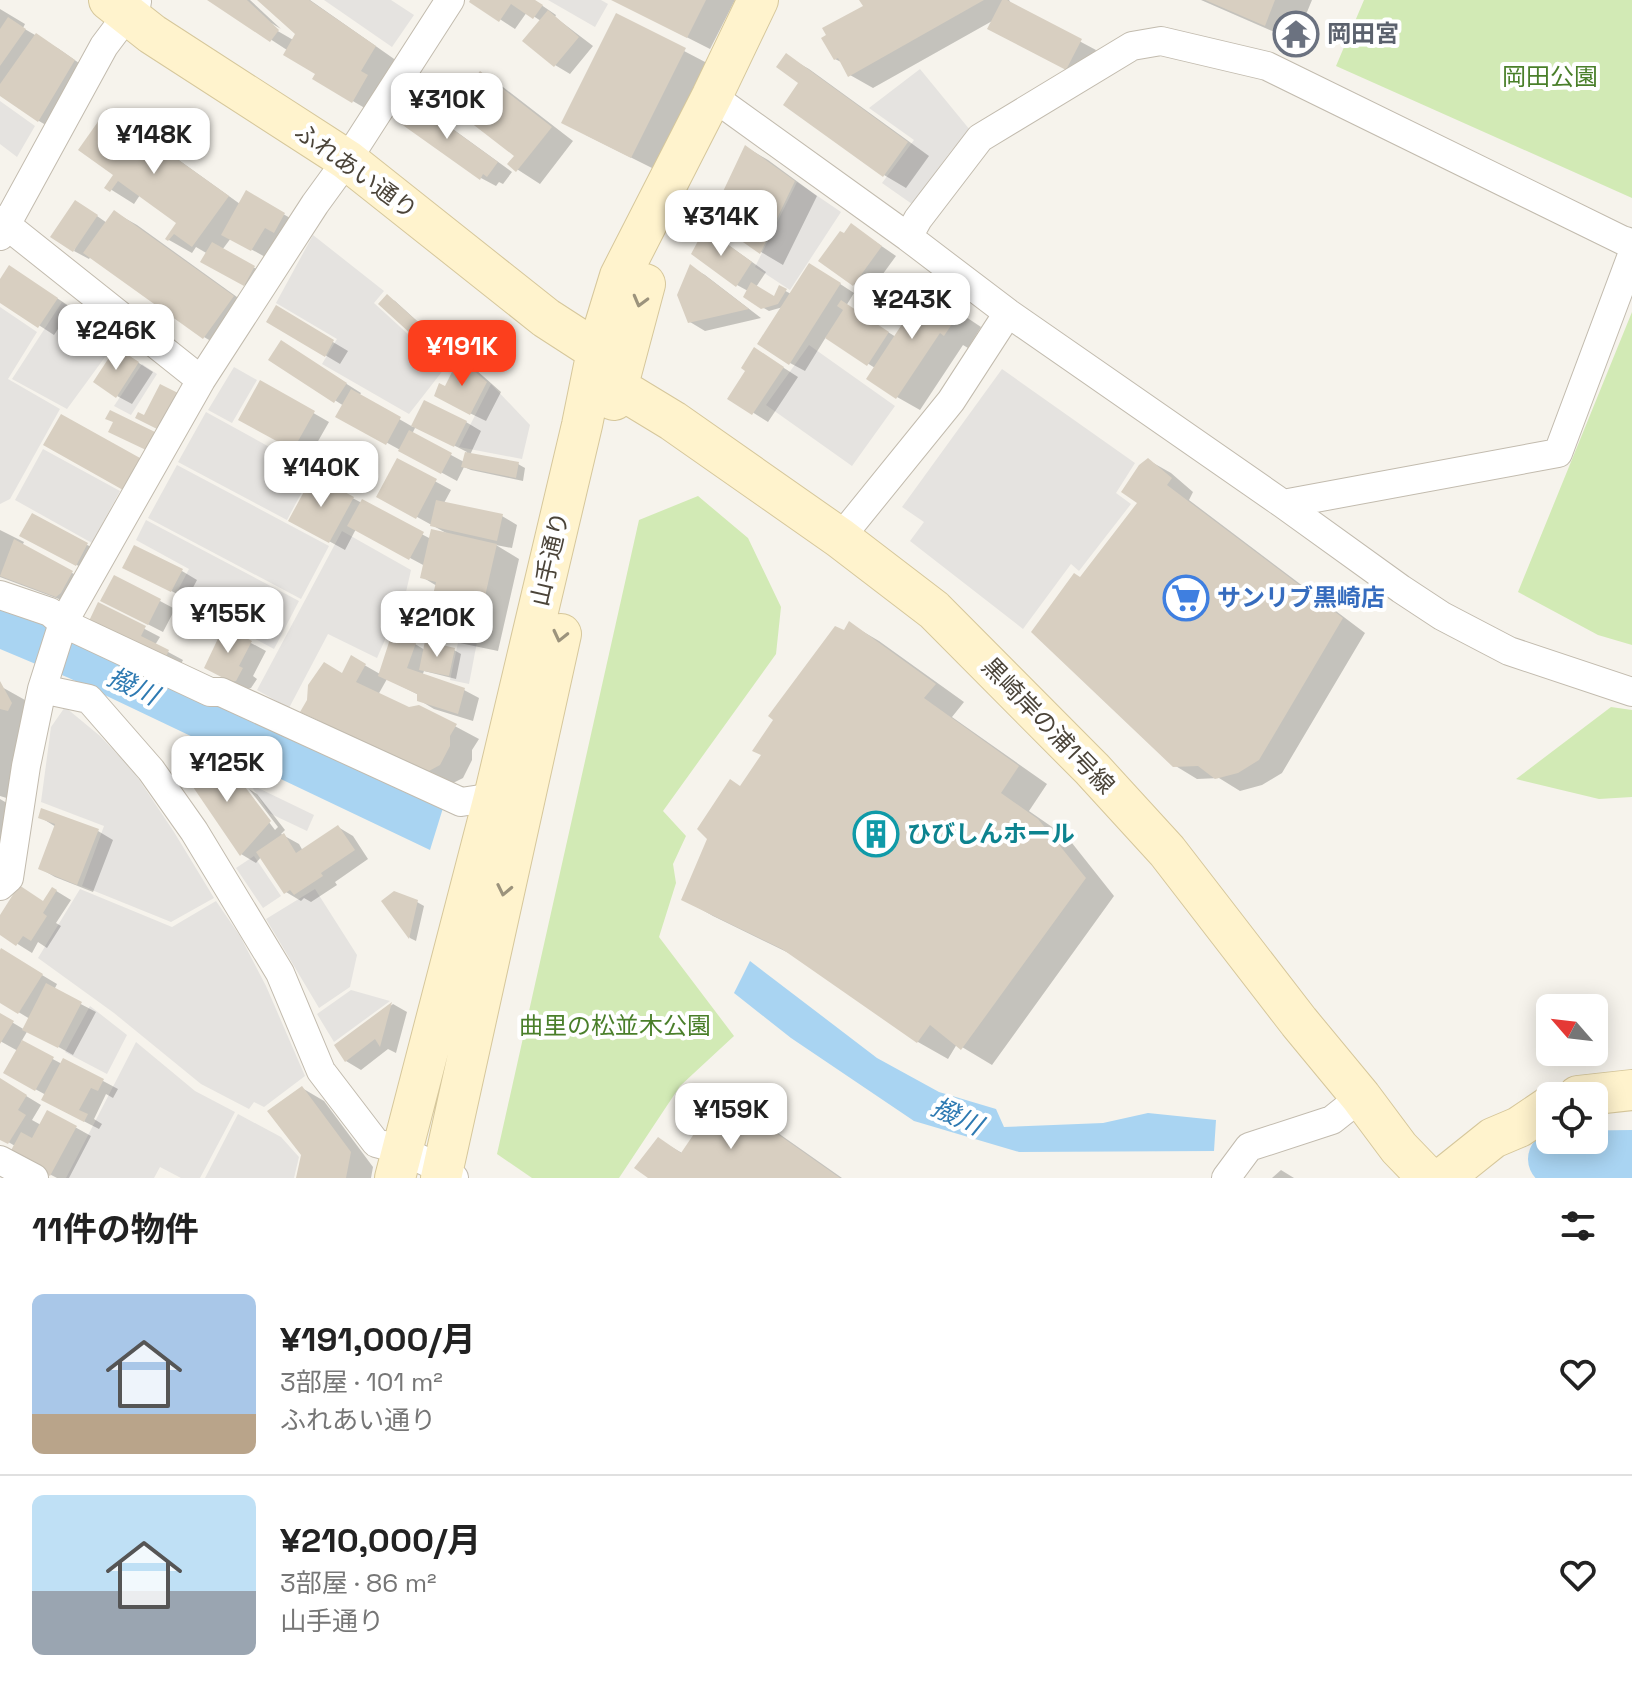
<!DOCTYPE html>
<html lang="ja">
<head>
<meta charset="utf-8">
<style>
  :root { --surface:#fff; --page:#f2f2f2; --text:#222; --muted:#767676; --line:#e0e0e0; --accent:#fc3f1d }
  body { margin:0; font-family:"Space Grotesk","Noto Sans JP",sans-serif; background:var(--page); color:var(--text); height:100vh; display:flex; flex-direction:column; font-size:30px; white-space:nowrap }
  * { box-sizing:border-box; margin:0 }
  p { font-size:26px; color:var(--muted) }
  .icon { flex:none; width:44px; height:44px; fill:none; stroke:currentColor; stroke-width:2; stroke-linecap:round; stroke-linejoin:round }
  .map { position:relative; height:1178px; overflow:hidden }
  .sheet { display:flex; flex-direction:column; background:var(--surface); flex:1 }
  .sheet>* { flex:none }
  .needle { width:52px; rotate:298deg }
  .fabs { position:absolute; left:1536px; top:994px; display:grid; gap:16px }
  .fabs a { display:grid; place-items:center; width:72px; height:72px; border-radius:12px; background:var(--surface); box-shadow:0 4px 20px #0003; font-size:40px }
  .price { position:absolute; translate:-50% -68px; padding:0 18px; border-radius:16px; background:#fff; color:#222; font-size:26px; line-height:52px; filter:drop-shadow(0 2px 4px #0008) }
  .price::after { content:''; position:absolute; left:50%; top:48px; width:24px; height:18px; margin-left:-12px; background:inherit; clip-path:polygon(0 0,100% 0,50% 100%) }
  .price.current { background:var(--accent); color:#fff }
  ul { padding:0; list-style:none }
  li { display:flex; align-items:center; gap:24px; height:200px; padding:0 32px }
  li+li { border-top:2px solid var(--line) }
  li span { display:grid; place-items:center; flex:none; width:224px; height:160px; border-radius:12px; color:#555 }
  li>.icon { margin-inline-start:auto }
  span .icon { width:96px; height:96px; fill:#fffc; stroke-width:1 }
  li b { font-size:34px }
  h2 { display:flex; justify-content:space-between; align-items:center; height:96px; padding:0 32px; font-size:34px }
  .map>svg:first-child { display:block }
</style>
</head>
<body>
<div class="map">
<svg width="1632" height="1178" viewBox="0 0 1632 1178">
  <rect width="100%" height="100%" fill="#f6f3ec"/>
  <path fill="#d2eab5" d="M1364,0H1632V198L1336,66Z
    M1632,312V645L1598,635L1518,592Z
    M698,496L748,538L781,607L776,654L663,811L686,836L673,864L676,883L659,937L734,1036L680,1086L619,1178H532L497,1154L639,520Z
    M1611,707L1632,710V797L1599,799L1516,779Z"/>
  <path fill="#e5e3e0" d="M324,0H391L414,15L392,47Z
    M548,0H601L608,4L595,27Z
    M920,69L970,130L951,151L912,204L882,183L914,140L869,108Z
    M0,101L35,126L17,157L0,144Z
    M797,182L841,212L790,290L755,267Z
    M313,235L384,291L374,303L433,357L444,346L455,355L409,414L322,364L337,339L276,303Z
    M62,302L116,342L67,409L12,379Z
    M0,307L37,332L8,379L60,409L10,499L0,504Z
    M809,345L895,406L852,466L766,405Z
    M142,364L157,374L131,415L114,406Z
    M234,367L257,380L232,423L208,410Z
    M1002,369L1135,463L1116,493L1131,504L1079,571L1071,564L1023,629L910,541L924,522L902,507Z
    M491,384L530,425L522,459L459,447Z
    M206,412L313,471L287,520L178,462Z
    M43,449L120,491L92,543L15,500Z
    M177,465L329,546L301,599L148,518Z
    M146,520L299,601L274,649L175,596L189,569L136,540Z
    M342,531L411,570L398,627L391,626L377,658L328,634L289,708L257,690Z
    M459,638L477,642L469,684L450,680Z
    M65,707L100,736L134,772L174,832L214,898L171,922L82,886L104,826L41,802L51,727Z
    M250,784L314,815L307,831L269,813Z
    M254,856L281,896L263,908L236,868Z
    M80,889L172,927L216,901L240,936L266,986L305,1076L264,1107L254,1102L249,1109L201,1084L114,1013L38,958Z
    M315,889L357,955L350,987L319,1008L266,919Z
    M351,990L390,1001L334,1042L317,1014Z
    M90,1006L127,1035L107,1074L65,1052Z
    M136,1042L195,1091L235,1112L200,1178H181L160,1167L154,1178H66Z
    M238,1114L281,1137L299,1157L294,1178H205Z"/>
  <path fill="#a9d4f2" d="M0,608L33,619L443,808L430,850L69,678L0,649Z
    M750,961L877,1058L939,1092L996,1109L1004,1127L1103,1123L1148,1113L1216,1120L1214,1151L1019,1152L914,1121L791,1038L734,993Z
    M1615,1143H1632V1168L1567,1171L1570,1144Z"/>
  <path fill="#0003" fill-rule="evenodd" d="M210,0H250L281,29L271,23L269,26L295,41L297,34L260,0H310L397,61L375,114L315,79L318,73L287,50Z
    M472,0H534L556,15L555,17L593,46L570,74L555,65L541,21L527,12L515,29L472,1Z
    M617,0H735L710,49L639,13Z
    M862,0H1009L1012,5L1096,50L1082,77L1004,36L994,20L873,88L850,75L843,63L835,59L865,6Z
    M1201,0H1312L1295,41Z
    M0,9L25,24L23,28L59,49L96,75L61,134L39,121L0,94Z
    M617,16L707,63L654,169L586,135Z
    M786,56L809,69L929,156L906,188L884,175L801,83Z
    M481,74L503,87L573,141L540,184L509,164L516,155L466,93Z
    M413,103L428,111L512,172L503,184L499,182L496,186L481,178Z
    M108,112L130,125L240,204L246,193L299,223L267,258L231,238L222,250L269,276L260,293L203,262L208,254L196,247L192,253L169,240L168,238L179,223L140,195L134,204L107,187L116,175Z
    M746,147L768,160L817,196L783,265L761,252Z
    M90,211L107,223L114,212L137,225L255,310L226,350L204,337L91,256L89,259L74,251Z
    M851,225L896,256L869,293L854,284L844,235Z
    M720,239L766,272L756,287L775,298L780,288L791,294L825,274L854,293L846,306L896,337L942,301L981,327L968,348L963,345L920,410L897,397L875,368L826,337L805,371L790,363L783,307L769,311L762,307L748,291L737,285Z
    M691,267L705,275L761,318L705,331L690,322Z
    M25,277L72,308L54,335L0,300V283Z
    M388,297L395,301L448,349L441,356L434,352Z
    M276,308L348,351L340,364L268,321Z
    M282,343L361,393L359,396L413,427L425,403L466,422L481,431L470,455L518,464L525,468L523,481L471,470L464,467L457,481L338,416L344,406L271,360ZM416,426L467,452L464,462L412,434Z
    M131,358L153,372L132,404L117,396Z
    M770,359L798,377L768,422L730,398Z
    M460,361L475,369L501,392L486,421L451,404L446,388Z
    M261,383L329,422L309,457L241,419Z
    M1148,460L1171,473L1193,492L1189,500L1365,633L1282,773L1262,785L1240,791L1219,778L1197,779L1174,765L1080,579L1140,503Z
    M398,461L451,490L444,503L502,516L517,525L512,548L496,545L519,559L498,651L450,641L428,628L437,586L422,577L425,566L356,529L345,550L291,520L314,478L431,539L448,534L379,496Z
    M32,515L102,553L92,573L37,544Z
    M0,530L24,542L22,546L87,581L72,604L0,577Z
    M182,571L197,580L187,599L140,575Z
    M160,601L175,609L163,632L118,609Z
    M99,605L160,637L155,645L183,660L180,666L106,628Z
    M850,624L879,641L964,702L952,717L1047,784L1029,811L1068,838L1114,896L992,1065L957,1044L948,1059L918,1042L797,957L713,916L683,899L741,788Z
    M225,629L266,651L253,676L257,679L251,688L247,689L221,676Z
    M415,644L425,650H454L461,654L456,679L424,671L422,676L464,690L479,698L473,721L434,709L419,700V695L387,679L378,695L408,709L419,707L479,739L472,750V760L463,778L453,783L325,724L303,711L342,675L352,658L380,674Z
    M0,686L25,700L34,717L13,800L0,796Z
    M186,758L240,784L275,830L278,827L249,789L257,794L285,830L281,834L299,844L303,851L338,827L353,836L368,859L335,882L337,885L311,902L304,898L301,901L286,892L262,856L256,863L241,854Z
    M0,799L17,809L0,864Z
    M40,817L98,831L113,840L93,892L55,877L41,869L56,827Z
    M53,889L71,900L56,923L61,926L47,948L38,942L32,953L0,933V919L44,903Z
    M384,902H417L424,906L416,941L410,938Z
    M2,951L57,984L54,990L96,1012L73,1055L28,1030L21,1042L62,1064L64,1060L118,1089L113,1098L106,1094L94,1119L102,1124L99,1129L58,1108L46,1095L6,1073L18,1051L0,1041V1015L25,1030L30,1019L0,1001V954Z
    M393,1004L407,1012L396,1053L388,1049L361,1070L346,1061L337,1046Z
    M0,1080L41,1105L32,1120L41,1125L48,1112L91,1136L69,1178H57L26,1162L15,1146L0,1137Z
    M302,1088L324,1101L373,1167L371,1178H298L303,1155Z
    M722,1097L751,1114L842,1178H652L658,1139L682,1153Z
    M1281,1170L1294,1178H1272Z"/>
  <g fill="none" stroke-linecap="round" stroke-linejoin="round">
    <path stroke="#a9d4f2" stroke-width="56" d="M1556,1159L1632,1158"/>
  </g>
  <path fill="#d8cfc1" d="M207,0H247L279,30L270,42Z
    M257,0H309L376,46L361,71L368,75L352,103L312,79L315,74L283,55L295,34Z
    M470,0H535L543,5L533,19L511,4L499,22L469,2Z
    M611,0H706L687,38Z
    M859,0H984L848,77L838,58L834,60L821,38L826,35L822,28L863,6Z
    M1002,0H1007L1082,39L1066,70L987,29Z
    M1205,0H1275L1265,26Z
    M548,10L579,37L554,67L522,41Z
    M616,13L686,48L631,158L561,123Z
    M8,17L26,29L0,66V29Z
    M36,33L75,60L38,122L0,96V84Z
    M786,53L908,142L883,177L783,105L798,83L776,67Z
    M480,71L552,127L516,172L507,164L514,156L448,105L461,88L465,91Z
    M412,100L498,162L487,177L483,174L480,180L397,121Z
    M107,109L229,196L192,247L174,234L168,241L165,239L176,223L118,181L110,192L104,188L113,175L78,150Z
    M745,145L795,181L760,254L710,219Z
    M246,190L285,213L274,233L265,228L251,251L221,235Z
    M75,200L98,215L73,252L50,237Z
    M114,210L234,296L203,339L83,253Z
    M851,223L882,246L853,286L818,261L840,231L844,233Z
    M705,228L752,262L736,287L691,254Z
    M212,242L255,266L244,286L200,262Z
    M809,263L841,283L789,365L757,344Z
    M690,264L749,309L688,323L677,295Z
    M9,265L58,298L38,328L0,303V279Z
    M751,282L774,296L779,285L787,289L778,304L761,309L743,297Z
    M919,285L960,312L944,336L940,333L896,399L866,379L912,309L906,306Z
    M387,294L442,344L433,354L378,304Z
    M841,300L889,332L867,366L825,338L843,310L837,306Z
    M276,305L334,340L325,357L266,322Z
    M281,340L347,383L334,403L268,360Z
    M116,347L139,362L116,398L93,382Z
    M754,347L784,367L752,415L727,399L745,371L741,368Z
    M459,358L487,382L470,415L434,396L439,383L445,386Z
    M260,380L315,411L293,450L238,420Z
    M160,384L178,393L159,430L135,418L138,412L144,415Z
    M351,389L401,417L386,445L335,417Z
    M424,400L467,421L454,447L411,426Z
    M110,410L155,432L146,450L108,432L113,422L105,419Z
    M61,414L140,458L123,490L43,445Z
    M409,430L452,453L441,474L398,451Z
    M465,452L519,462L516,478L461,467Z
    M397,458L437,479L416,519L376,497Z
    M1148,458L1172,478L1167,485L1343,618L1259,760L1238,773L1215,779L1198,766L1173,767L1031,632L1074,573L1080,577L1137,503L1121,492L1139,465Z
    M313,475L354,497L329,543L288,521Z
    M362,499L424,532L409,560L347,526Z
    M436,500L503,514L497,541L430,526Z
    M32,513L88,543L76,566L19,536Z
    M431,529L497,544L475,640L425,629L436,582L420,578Z
    M14,539L73,571L61,593L56,597L0,576Z
    M134,545L183,569L171,592L122,568Z
    M114,575L161,599L148,625L100,601Z
    M98,602L146,626L141,636L169,650L165,659L89,621Z
    M849,621L936,684L924,698L1019,766L1001,793L1038,819L1086,878L961,1050L930,1025L917,1043L782,949L681,900L707,839L697,829L730,779L740,786L761,755L752,751L773,720L768,716L835,626L844,630Z
    M224,626L252,641L239,666L243,668L236,681L231,682L204,668Z
    M392,633L416,643L407,668L465,688L458,714L417,701V694L378,676Z
    M425,641L455,648L449,676L419,670Z
    M351,655L366,664L356,682L409,707L419,705L457,724L450,736V746L440,765L429,771L300,712L307,700L308,685L324,662L342,673Z
    M0,681L12,703L8,711L0,709Z
    M186,756L193,766L202,762L242,783L271,821L240,856L176,762Z
    M41,808L99,829L77,885L38,869L55,824L38,818Z
    M338,825L355,850L321,873L323,876L294,895L290,890L284,894L256,852L284,833L296,853Z
    M19,885L43,901L52,887L57,890L43,913L47,916L31,941L23,936L16,946L0,935V915Z
    M394,891L418,900L409,939L381,901Z
    M1,948L43,974L18,1014L0,1003V950Z
    M46,983L82,1002L58,1048L22,1030Z
    M392,1002L380,1047L375,1039L345,1062L334,1045Z
    M0,1013L14,1021L0,1044Z
    M22,1040L54,1057L35,1091L3,1073Z
    M63,1058L104,1079L98,1091L91,1088L79,1110L88,1114L84,1122L41,1100Z
    M0,1078L27,1095L18,1110L26,1115L8,1144L0,1140Z
    M302,1086L351,1152L346,1178H296L301,1155L267,1111Z
    M721,1094L840,1178H648L634,1168L658,1137L681,1153Z
    M47,1110L77,1126L50,1176L9,1154L21,1132L32,1138Z"/>
  <g fill="none" stroke-linecap="round" stroke-linejoin="round">
    <g stroke="#c2bbae" stroke-width="30">
      <path id="street" d="M712,96L908,237L1008,313L1283,504L1401,589L1442,616L1509,651L1632,692
        M0,220L201,380
        M0,236L104,46L137,2
        M908,237L918,219L980,138L1132,46L1161,41L1267,66L1622,240L1632,243
        M1283,504L1558,453L1632,255
        M840,538L951,401L1008,313
        M0,595L50,612L63,623L210,692H221L461,802L494,797
        M42,689L89,699L151,770L194,831L280,973L321,1071L376,1143L402,1150L443,1170L454,1178
        M0,886L9,878L26,766L42,689L63,623L201,380L315,204L347,160L450,0
        M0,1160L34,1178
        M1226,1178L1249,1147L1332,1120L1361,1097"/>
    </g>
    <g stroke="#d6c79b" stroke-width="42">
      <path id="secondary" d="M109,0L152,34L347,160L546,318L597,351L617,387L673,421L840,538L934,610L1092,769L1167,851L1299,1022L1361,1097L1399,1148L1428,1178
        M614,400L645,284
        M1578,1096L1632,1090
        M395,1178L494,797L582,425L597,351L620,276L712,96L758,0
        M441,1178L561,634
        M1443,1178L1493,1138L1519,1127L1550,1106"/>
    </g>
    <use href="#street" stroke="#fff" stroke-width="28"/>
    <use href="#secondary" stroke="#fff3cd" stroke-width="40"/>
  </g>
  <defs><path id="oneway-chevron" d="M-2-3.5L2.5 0L-2 3.5" fill="none" stroke-width="1.6" stroke-linecap="round" stroke-linejoin="round" transform="scale(2)"/></defs>
  <g stroke="#9c937c">
    <use href="#oneway-chevron" transform="translate(640 301) rotate(105)"/>
    <use href="#oneway-chevron" transform="translate(560 636) rotate(103)"/>
    <use href="#oneway-chevron" transform="translate(504 890) rotate(102)"/>
  </g>
  <defs>
    <g id="temple-ring" transform="scale(2.3)"><circle r="9.5" fill="#fff" stroke="#6b7280" stroke-width="1.5"/><path d="M0-6L5-2H3V0L6.5 2.5H4V6H1.5V3h-3V6H-4V2.5H-6.5L-3 0V-2H-5Z" fill="#6b7280"/></g>
    <g id="supermarket-ring" transform="scale(2.3)"><circle r="9.5" fill="#fff" stroke="#3f7fe0" stroke-width="1.5"/><path d="M-6-5.5h2.5l.6 2H6L4.5 2H-2.5L-4.4-4H-6ZM-1.5 3.2a1.3 1.3 0 1 0 .1 0ZM3 3.2a1.3 1.3 0 1 0 .1 0Z" fill="#3f7fe0"/></g>
    <g id="building-ring" transform="scale(2.3)"><circle r="9.5" fill="#fff" stroke="#0f9aa8" stroke-width="1.5"/><path d="M-4-6H4V6H1V3H-1V6H-4ZM-2.5-4.3h1.7v1.8h-1.7ZM.8-4.3h1.7v1.8H.8ZM-2.5-1h1.7V.8h-1.7ZM.8-1h1.7V.8H.8Z" fill="#0f9aa8"/></g>
  </defs>
  <g fill-rule="evenodd">
    <use href="#temple-ring" x="1296" y="34"/>
    <use href="#supermarket-ring" x="1186" y="598"/>
    <use href="#building-ring" x="876" y="834"/>
  </g>
  <g text-anchor="middle" stroke-width="8" stroke-linejoin="round" paint-order="stroke">
    <g font-size="24" font-weight="bold" fill="#5b616d" stroke="#fff" text-anchor="start">
      <text x="1327" y="42">岡田宮</text>
    </g>
    <g font-size="24" fill="#4a7f2a" stroke="#fff">
      <text x="1550" y="85">岡田公園</text>
      <text x="615" y="1034">曲里の松並木公園</text>
    </g>
    <g font-size="24" fill="#4b4439" stroke="#fff">
      <text transform="translate(356 171) rotate(36)" y="8">ふれあい通り</text>
      <text transform="translate(550 559) rotate(-77)" y="8">山手通り</text>
      <text transform="translate(1048 726) rotate(46)" y="8">黒崎岸の浦1号線</text>
    </g>
    <g font-size="24" font-weight="bold" fill="#366cbe" stroke="#fff" text-anchor="start">
      <text x="1217" y="606">サンリブ黒崎店</text>
    </g>
    <g font-size="24" font-weight="bold" fill="#0d838f" stroke="#fff" text-anchor="start">
      <text x="907" y="842">ひびしんホール</text>
    </g>
    <g font-size="26" font-style="italic" fill="#2e7ab2" stroke="#fff">
      <text transform="translate(133 686) rotate(25)" y="9">撥川</text>
      <text transform="translate(957 1116) rotate(25)" y="9">撥川</text>
    </g>
  </g>
</svg>
<div class="fabs">
<a><svg class="needle" viewBox="-14 -14 28 28"><path d="M0-13l5 13h-10z" fill="#e53935"/><path d="M0 13l5-13h-10z" fill="#767676"/></svg></a>
<a><svg class="icon" aria-label="locate" viewBox="0 0 24 24"><circle cx="12" cy="12" r="6"/><path d="M12 2v4M12 18v4M2 12h4M18 12h4"/></svg></a>
</div>
<b class="price" style="left:447px;top:141px">¥310K</b>
<b class="price" style="left:154px;top:176px">¥148K</b>
<b class="price" style="left:721px;top:258px">¥314K</b>
<b class="price" style="left:912px;top:341px">¥243K</b>
<b class="price" style="left:116px;top:372px">¥246K</b>
<b class="price current" style="left:462px;top:388px">¥191K</b>
<b class="price" style="left:321px;top:509px">¥140K</b>
<b class="price" style="left:228px;top:655px">¥155K</b>
<b class="price" style="left:437px;top:659px">¥210K</b>
<b class="price" style="left:227px;top:804px">¥125K</b>
<b class="price" style="left:731px;top:1151px">¥159K</b>
</div>
<section class="sheet">
<h2>11件の物件<svg class="icon" aria-label="filters" viewBox="0 0 24 24"><path d="M4 7h16M4 17h16"/><circle cx="9" cy="7" r="2"/><circle cx="15" cy="17" r="2"/></svg></h2>
<ul>
<li><span style="background:linear-gradient(#a9c7e8 75%,#b9a48a 0)"><svg class="icon" aria-label="home" viewBox="0 0 24 24"><path d="M3 11l9-7 9 7M6 9v11h12V9"/></svg></span><div><b>¥191,000/月</b><p>3部屋 · 101 m²</p><p>ふれあい通り</p></div><svg class="icon" aria-label="heart" viewBox="0 0 24 24"><path d="M12 20l-8-8c-3-5 5-10 8-4 3-6 11-1 8 4z"/></svg></li>
<li><span style="background:linear-gradient(#bfe0f5 60%,#9aa5b1 0)"><svg class="icon" aria-label="home" viewBox="0 0 24 24"><path d="M3 11l9-7 9 7M6 9v11h12V9"/></svg></span><div><b>¥210,000/月</b><p>3部屋 · 86 m²</p><p>山手通り</p></div><svg class="icon" aria-label="heart" viewBox="0 0 24 24"><path d="M12 20l-8-8c-3-5 5-10 8-4 3-6 11-1 8 4z"/></svg></li>
</ul>
</section>
</body>
</html>
